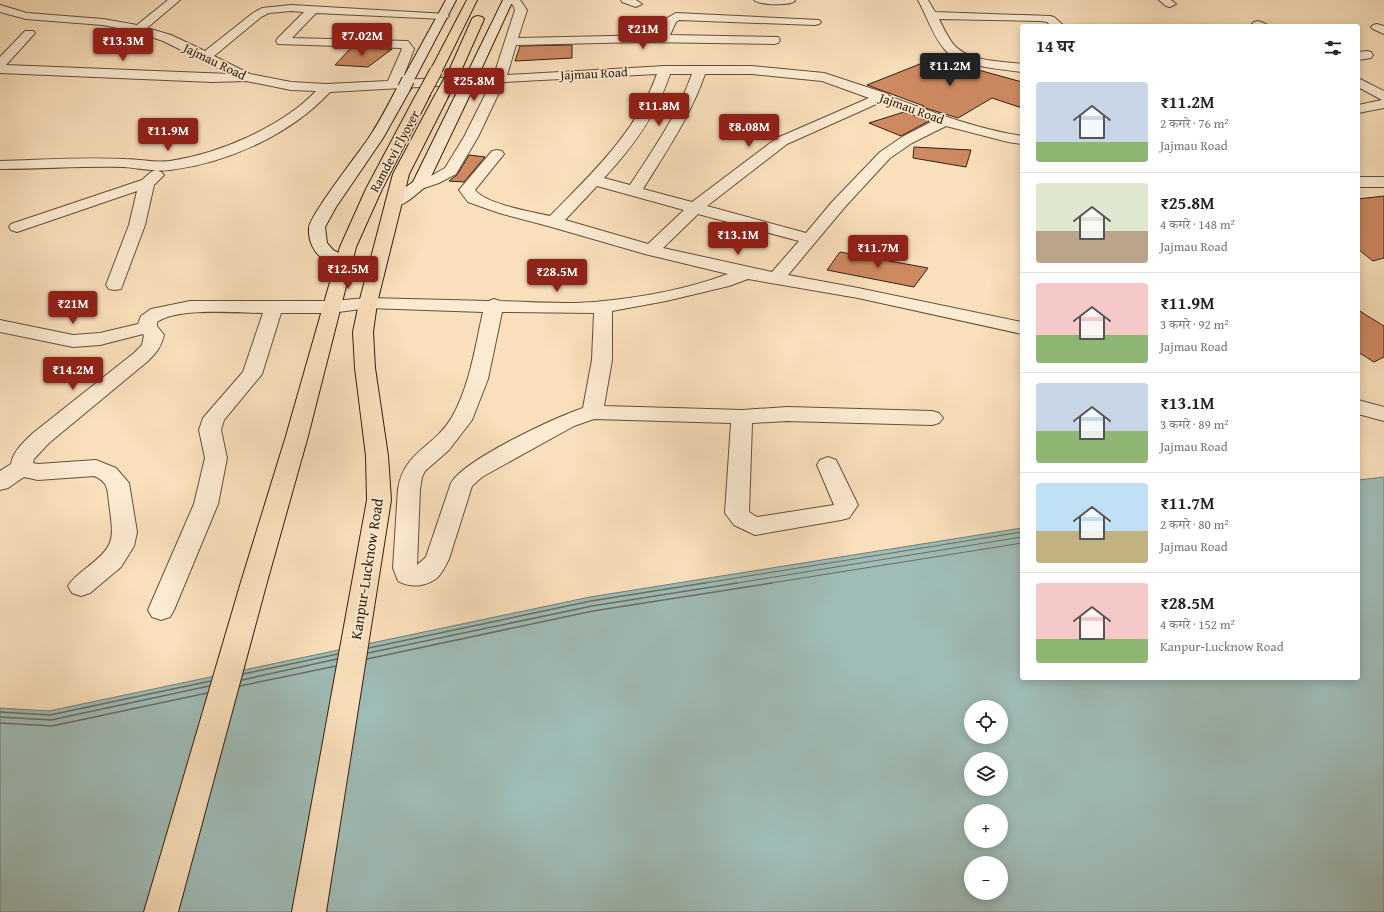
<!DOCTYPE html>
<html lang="hi">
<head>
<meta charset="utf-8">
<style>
  :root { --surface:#fff; --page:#f2f2f2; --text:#222; --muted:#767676; --line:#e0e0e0; --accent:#8f2418 }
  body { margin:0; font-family:"Gentium Book Plus","Noto Serif Devanagari",serif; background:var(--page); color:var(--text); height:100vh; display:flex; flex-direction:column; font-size:15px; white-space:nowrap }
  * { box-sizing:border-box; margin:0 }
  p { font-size:13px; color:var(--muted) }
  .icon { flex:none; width:22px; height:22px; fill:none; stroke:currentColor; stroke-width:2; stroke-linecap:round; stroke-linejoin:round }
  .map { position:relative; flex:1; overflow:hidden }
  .sheet { position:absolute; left:1020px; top:24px; width:340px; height:656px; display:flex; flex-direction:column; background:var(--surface); border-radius:4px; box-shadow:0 2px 10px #0003 }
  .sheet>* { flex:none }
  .controls { position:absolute; left:964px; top:700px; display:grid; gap:8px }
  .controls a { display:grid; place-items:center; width:44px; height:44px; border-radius:50%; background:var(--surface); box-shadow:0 2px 10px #0003; font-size:20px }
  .price { position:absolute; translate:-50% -34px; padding:0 9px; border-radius:4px; background:var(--accent); color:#fff; font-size:13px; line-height:26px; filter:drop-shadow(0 1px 2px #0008) }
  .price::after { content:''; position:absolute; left:50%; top:24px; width:12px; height:9px; margin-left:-6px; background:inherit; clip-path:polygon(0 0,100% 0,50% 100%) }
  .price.selected { background:#222; color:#fff }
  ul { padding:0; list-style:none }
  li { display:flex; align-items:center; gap:12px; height:100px; padding:0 16px }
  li+li { border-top:1px solid var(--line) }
  li span { display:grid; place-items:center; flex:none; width:112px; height:80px; border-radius:4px; color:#555 }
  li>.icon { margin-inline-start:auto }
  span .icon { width:48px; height:48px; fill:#fffc; stroke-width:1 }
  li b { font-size:17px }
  h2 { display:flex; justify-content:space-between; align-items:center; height:48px; padding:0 16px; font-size:17px }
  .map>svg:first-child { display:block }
</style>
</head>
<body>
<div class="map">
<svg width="1384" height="912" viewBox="0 0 1384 912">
  <rect width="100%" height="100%" fill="#fae0bc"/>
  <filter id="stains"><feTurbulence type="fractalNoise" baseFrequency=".005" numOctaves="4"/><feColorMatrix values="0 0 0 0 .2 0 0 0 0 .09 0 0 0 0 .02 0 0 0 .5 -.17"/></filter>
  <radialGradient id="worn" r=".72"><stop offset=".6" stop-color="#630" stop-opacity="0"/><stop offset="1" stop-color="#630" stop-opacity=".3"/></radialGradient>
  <path fill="#9fbcb7" stroke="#747e74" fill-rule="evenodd" d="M1384,477V912H0V708L49,711L590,597L1022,528V678H1358V480ZM971,707H1001V737H971ZM971,759H1001V789H971ZM971,811H1001V841H971ZM971,863H1001V893H971Z"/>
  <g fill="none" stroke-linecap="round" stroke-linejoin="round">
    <path stroke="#6a6e63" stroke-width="1" d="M699,584L1022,532
      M731,584L1022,537
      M765,584L1022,543"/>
    <path stroke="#6a6e63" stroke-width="1.5" d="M369,648L591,601L705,583
      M368,653L592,606L737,583
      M367,659L593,611L772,583
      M243,674L338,654
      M242,680L337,659
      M240,686L336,666
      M0,712L50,715L211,681
      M0,717L51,720L209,686
      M0,723L52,726L207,693"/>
  </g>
  <path fill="#ce8961" stroke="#34200f" d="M572,45V58L515,61L520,46Z
    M351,48L392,49L368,67L335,65Z
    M935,58L1022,82V108L992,98L958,118L922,107L924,106L867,85Z
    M904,112L929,121L901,136L869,123Z
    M914,147L971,150L966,167L913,158Z
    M469,155L485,157L464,182L449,181L457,175Z
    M1384,196V258L1373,261L1358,249V199Z
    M840,252L928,268L914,287L827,270Z
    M1358,310L1384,326V357L1374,362L1358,352Z"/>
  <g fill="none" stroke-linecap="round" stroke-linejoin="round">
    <g stroke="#66503a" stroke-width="2">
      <path id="minor" d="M168,0H180L147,28L171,35L205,51L253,13L262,8L291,5L447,14L449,16L447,18L443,19L316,13L292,38L408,41L414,49L402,80L494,75L515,10L513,5L506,0H520L527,10L518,38L659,35L667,18L676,13L819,20L821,22L819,24L815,25L679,20L676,22L670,35L778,37L780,40L778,43L774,44L643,42L516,45L507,75L665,66H752L824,73L888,94L889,96C932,112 976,129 1022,136V144L1008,142L946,126L912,143L890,158L844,208L788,275L858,288L1022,322V334L858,298L748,279L729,286L666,301L612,311V360L604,406L742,410L787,407L932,411L939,413L943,418L939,423L932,425L787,421L752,423L749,512L757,517L834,505L817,465L820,460L828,457L836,460L858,505L849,518L841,520L755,535L734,525L725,513L731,423L594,419L574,426L482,477L472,486L449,559C446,565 442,573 437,578C425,587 410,588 398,581L393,568L398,489C404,451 435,447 452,417C470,385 475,347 483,312L368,308L331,313H281L262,374L224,420L221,430L227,458L218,504L174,610L170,617L161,620L152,617L148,610L194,504L205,458L199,430L203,418L243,372L263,313C236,313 179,307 157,322V326L164,335C161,347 157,352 148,361L49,443L34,459L33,463L38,464L96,460L116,468L129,483L137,532L134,546L121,567L90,593L81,596L72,593L68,586C73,578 79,574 85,569C116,545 114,540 109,503C108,489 107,481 94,476L38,480L24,477L8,488L0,490V471L11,464C13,451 24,442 33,433L134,353L142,345L144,336L143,334L100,345L73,347L0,332V320L73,335L100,333L138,324L141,316L151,309L190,301H331L368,298L489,301L494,299L500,301C534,302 570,305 604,301C644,297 691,288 728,274L645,254L548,226L499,213L468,202L459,190L492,151L497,150L502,151L504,154L475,190C486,204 532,212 550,216C592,173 636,133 657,74L504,82L478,137L456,174L439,183L424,188L419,190L414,188L411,185L414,182L429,177L445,168L464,137L491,83L330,92C290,135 227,163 170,170C155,172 139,168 124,167C83,166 41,169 0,169V161C41,160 83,157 125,159C139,159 156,163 170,161C218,154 282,127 316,91L291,90L246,81L213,82L0,73V57L25,31H33L35,33L6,65L230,74L163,41L137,32L103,25L26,19L0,12V5L27,13L103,19L137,25ZM291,11L304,12L278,38L276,41L278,44L401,48L402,49L388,81L326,84L291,82L250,74L214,56L261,17L269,13ZM670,74H692C678,114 653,150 630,185L604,178C633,147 657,114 670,74ZM705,74H752L822,81L869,98L777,138L692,202L643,189C666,152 691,115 705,74ZM881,102L933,121L902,137L880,152L832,202L806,233L707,206L787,144ZM597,186L684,210L648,244L565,220ZM698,214L799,241L772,272L663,248ZM502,312L594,313L592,360L583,408C554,418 465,459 451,483L426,557L417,565L420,489L422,477L425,471L449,450L472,420L488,379Z
        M621,0H636L642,4L636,7L622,2Z
        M754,0H794L795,1C790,6 758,5 754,0Z
        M918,0H928L935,12L1050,16L1054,17L1064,26H1051L1047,22L1041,21L939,19C943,27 948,38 954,45C969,62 1001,61 1022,64V72C1001,69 961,67 946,51C933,37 927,16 918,0Z
        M1159,0H1171L1176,4L1170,7L1166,6Z
        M1258,21L1266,24L1268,26H1254L1252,24L1254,22Z
        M1377,24L1384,26V34L1373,29L1371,27L1373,25Z
        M1367,51L1371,52L1373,55L1371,58L1358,60V52Z
        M1358,78L1384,91V108L1358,113V105L1382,100L1358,87Z
        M156,170L161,172L164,175L154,185L145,225L121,289L115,290L109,289L106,285L129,225L137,191L23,230L17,232L11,230L9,227L11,224L142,180L151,172Z
        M1358,177H1384V187H1358Z
        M1358,400L1384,407V421L1358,414Z"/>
    </g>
    <g stroke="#34200f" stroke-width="2">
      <path id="secondary" d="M446,0H456L414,80L413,83H403L402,80Z
        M503,0H513L478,76L477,79H467L466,76Z
        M468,80L473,81L475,84L427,185L424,188C414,196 401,210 387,206L385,203L387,200L413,182L461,84L463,81Z
        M404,84L409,85L411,88L383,138L336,207L325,227L327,243L333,250L350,259L353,263L350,267C340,269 333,264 325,260C314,254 308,240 309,228C310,215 358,154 368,139C379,123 388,105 397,88L399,85Z"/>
    </g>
    <g stroke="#34200f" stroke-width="2">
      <path id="trunk" d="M467,0H477L442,71L440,74H432L430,71Z
        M478,16L482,17L484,19L460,73L459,76H449L448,73L472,19L474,17Z
        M423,91L428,92L430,95L382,189L356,247L308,436L267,582L178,912H144L241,582L286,436L340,247L366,189L416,95L418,92Z
        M442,91L447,92L449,95L409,174L377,303L373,332L375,368L388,456L391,500L326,912H292L367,500L366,456L355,368L353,332L359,303L393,174L435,95L437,92Z"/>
    </g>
    <use href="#minor" fill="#fcebd3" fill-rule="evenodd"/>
    <use href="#secondary" fill="#fcebd3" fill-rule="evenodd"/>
    <use href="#trunk" fill="#fae0bc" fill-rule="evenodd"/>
    <g stroke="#34200f" stroke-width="14" stroke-linecap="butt">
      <path id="secondary-bridge" d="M468,84L472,76
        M404,88L408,80"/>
    </g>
    <g stroke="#34200f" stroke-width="14" stroke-linecap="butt">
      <path id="trunk-bridge" d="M423,95L436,71
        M442,95L454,73"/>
    </g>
    <use href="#secondary-bridge" stroke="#fcebd3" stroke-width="12"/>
    <use href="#trunk-bridge" stroke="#fae0bc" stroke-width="12"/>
  </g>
  <g text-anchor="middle" stroke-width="3.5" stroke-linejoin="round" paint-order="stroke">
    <g font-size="13" fill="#34200f" stroke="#fcebd3">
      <text transform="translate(215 61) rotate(26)" y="5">Jajmau Road</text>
      <text transform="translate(594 73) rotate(-3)" y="5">Jajmau Road</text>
      <text transform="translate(912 108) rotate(20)" y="5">Jajmau Road</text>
      <text transform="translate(394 151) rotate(-62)" y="5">Ramdevi Flyover</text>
    </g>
    <g font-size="15" fill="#34200f" stroke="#fcebd3">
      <text transform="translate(367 569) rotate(-81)" y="5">Kanpur-Lucknow Road</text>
    </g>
  </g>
  <rect width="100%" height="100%" filter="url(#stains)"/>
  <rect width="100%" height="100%" fill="url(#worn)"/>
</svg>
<div class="controls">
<a><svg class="icon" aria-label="locate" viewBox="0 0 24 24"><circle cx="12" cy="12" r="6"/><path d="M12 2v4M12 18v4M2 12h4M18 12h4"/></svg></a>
<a><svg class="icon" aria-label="layers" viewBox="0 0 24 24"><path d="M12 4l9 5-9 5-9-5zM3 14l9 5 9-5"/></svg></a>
<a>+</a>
<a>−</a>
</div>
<b class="price" style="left:643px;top:50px">₹21M</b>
<b class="price" style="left:362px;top:57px">₹7.02M</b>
<b class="price" style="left:123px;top:62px">₹13.3M</b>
<b class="price selected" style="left:950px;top:87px">₹11.2M</b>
<b class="price" style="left:474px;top:102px">₹25.8M</b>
<b class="price" style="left:659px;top:127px">₹11.8M</b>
<b class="price" style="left:749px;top:148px">₹8.08M</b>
<b class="price" style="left:168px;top:152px">₹11.9M</b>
<b class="price" style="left:738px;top:256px">₹13.1M</b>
<b class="price" style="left:878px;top:269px">₹11.7M</b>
<b class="price" style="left:348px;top:290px">₹12.5M</b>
<b class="price" style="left:557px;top:293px">₹28.5M</b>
<b class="price" style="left:73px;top:325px">₹21M</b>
<b class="price" style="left:73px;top:391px">₹14.2M</b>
<section class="sheet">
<h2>14 घर<svg class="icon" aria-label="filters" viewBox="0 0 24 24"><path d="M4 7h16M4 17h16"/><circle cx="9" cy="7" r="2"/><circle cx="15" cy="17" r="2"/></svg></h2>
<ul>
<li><span style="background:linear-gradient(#c9d6e8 75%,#8fb573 0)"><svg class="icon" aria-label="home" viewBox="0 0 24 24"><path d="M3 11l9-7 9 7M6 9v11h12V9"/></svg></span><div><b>₹11.2M</b><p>2 कमरे · 76 m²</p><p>Jajmau Road</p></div></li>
<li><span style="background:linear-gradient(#dfe7d0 60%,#b9a48a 0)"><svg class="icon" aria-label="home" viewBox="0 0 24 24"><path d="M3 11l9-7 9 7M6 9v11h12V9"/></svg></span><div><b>₹25.8M</b><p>4 कमरे · 148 m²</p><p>Jajmau Road</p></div></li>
<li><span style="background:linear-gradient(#f6c9c9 65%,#8fb573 0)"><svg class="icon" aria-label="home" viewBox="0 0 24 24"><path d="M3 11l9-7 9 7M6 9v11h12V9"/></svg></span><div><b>₹11.9M</b><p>3 कमरे · 92 m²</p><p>Jajmau Road</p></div></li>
<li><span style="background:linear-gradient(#c9d6e8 60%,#8fb573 0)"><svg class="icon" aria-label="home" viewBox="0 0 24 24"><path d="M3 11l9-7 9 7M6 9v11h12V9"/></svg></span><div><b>₹13.1M</b><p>3 कमरे · 89 m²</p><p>Jajmau Road</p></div></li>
<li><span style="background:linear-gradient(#bfe0f5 60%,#c2b280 0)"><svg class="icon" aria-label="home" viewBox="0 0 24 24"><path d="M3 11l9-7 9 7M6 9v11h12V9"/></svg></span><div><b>₹11.7M</b><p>2 कमरे · 80 m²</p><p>Jajmau Road</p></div></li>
<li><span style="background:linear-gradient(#f6c9c9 70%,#8fb573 0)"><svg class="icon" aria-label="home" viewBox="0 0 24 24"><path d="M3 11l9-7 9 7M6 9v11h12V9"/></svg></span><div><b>₹28.5M</b><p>4 कमरे · 152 m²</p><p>Kanpur-Lucknow Road</p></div></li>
</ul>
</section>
</div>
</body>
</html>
